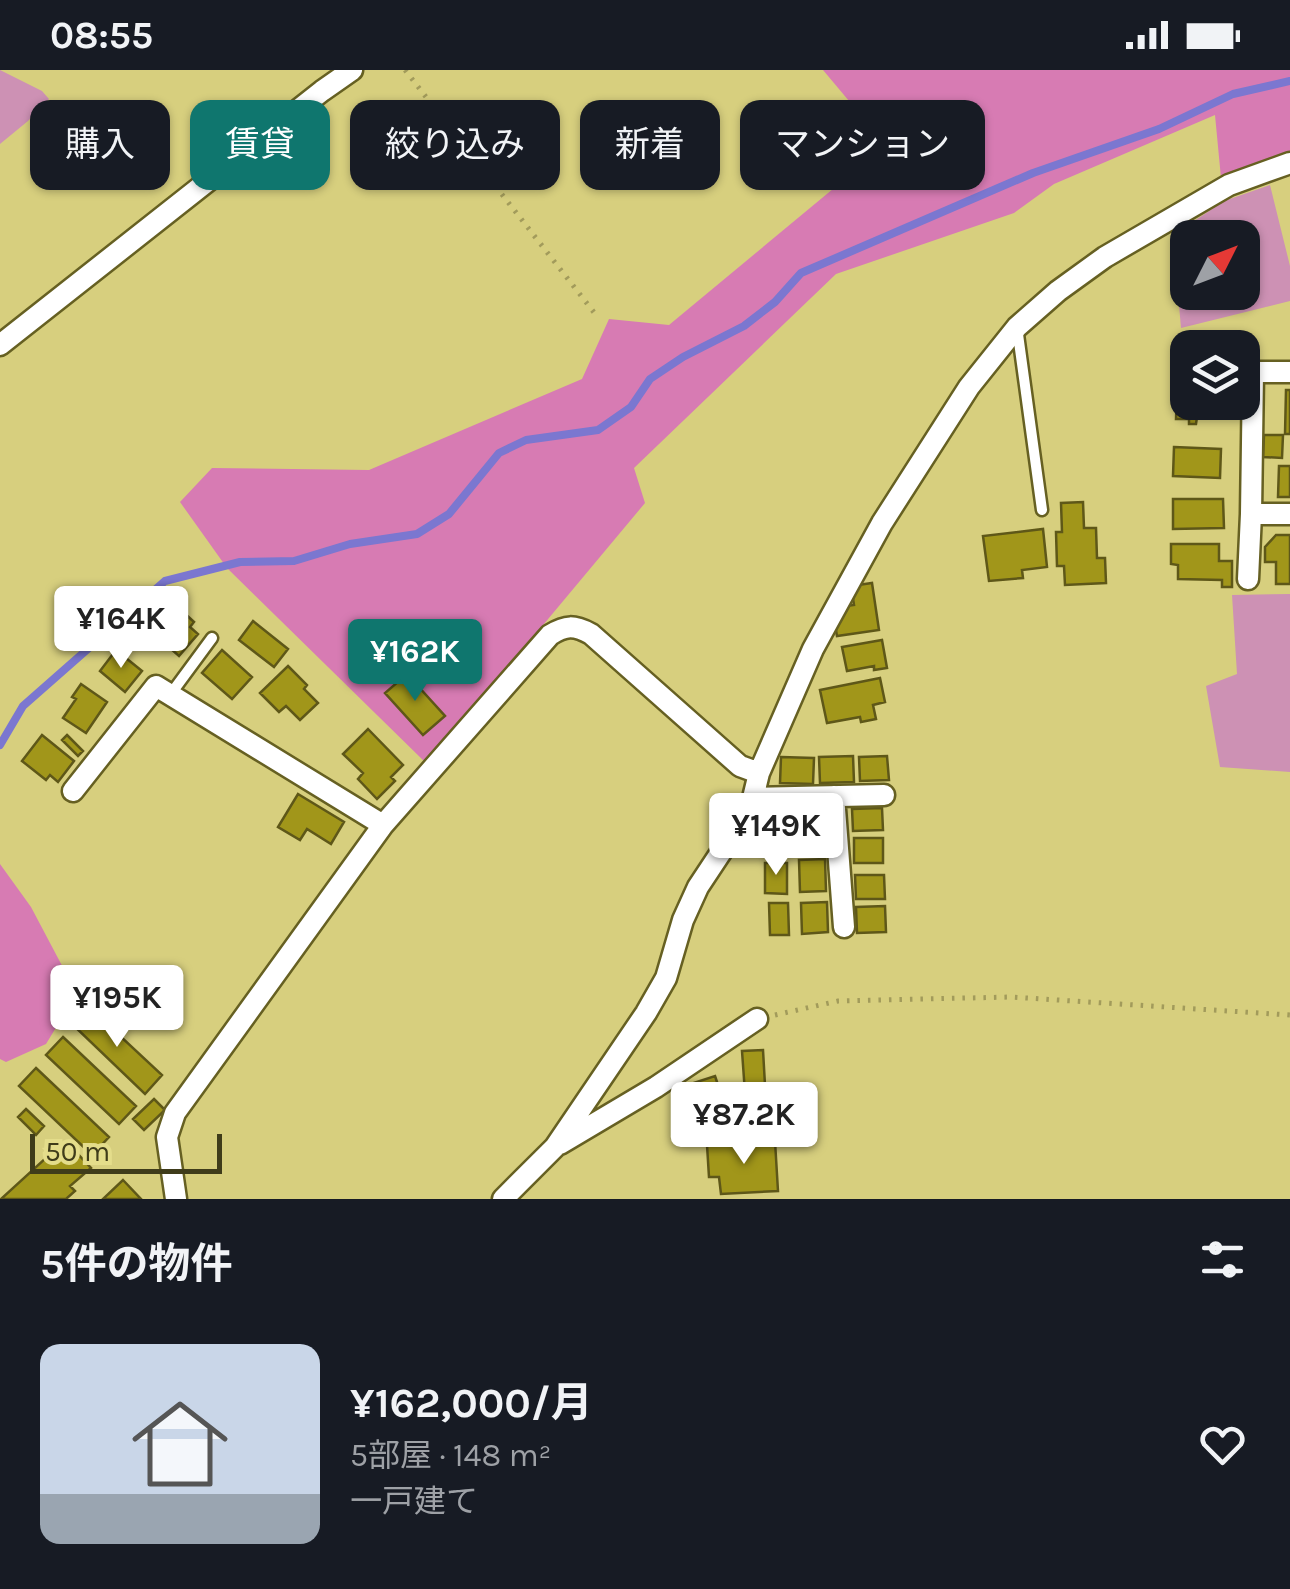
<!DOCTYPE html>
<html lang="ja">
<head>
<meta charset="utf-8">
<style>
  :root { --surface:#171b24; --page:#20242c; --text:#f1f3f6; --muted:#9ea1a6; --line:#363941; --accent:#0f766e }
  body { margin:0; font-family:Karla,"Noto Sans JP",sans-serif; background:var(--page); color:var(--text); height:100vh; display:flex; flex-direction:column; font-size:38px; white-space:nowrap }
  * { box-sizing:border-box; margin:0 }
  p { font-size:32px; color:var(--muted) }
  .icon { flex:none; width:55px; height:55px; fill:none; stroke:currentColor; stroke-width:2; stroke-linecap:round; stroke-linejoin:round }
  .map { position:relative; height:1129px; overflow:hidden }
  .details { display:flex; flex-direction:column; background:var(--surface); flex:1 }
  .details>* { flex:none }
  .guide { position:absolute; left:30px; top:30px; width:1230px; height:90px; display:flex; gap:20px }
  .needle { width:65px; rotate:48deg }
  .controls { position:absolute; left:1170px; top:150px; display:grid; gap:20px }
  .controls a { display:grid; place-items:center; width:90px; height:90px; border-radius:20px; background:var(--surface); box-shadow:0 2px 8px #0004; font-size:50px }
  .scale { position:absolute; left:30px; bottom:25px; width:192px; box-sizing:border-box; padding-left:10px; border:5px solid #3f3c1a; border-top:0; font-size:28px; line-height:35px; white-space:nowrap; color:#3f3c1a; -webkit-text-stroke:8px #e4dd8b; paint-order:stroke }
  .price { position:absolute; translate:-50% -85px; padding:0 22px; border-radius:10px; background:#fff; color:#222; font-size:32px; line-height:65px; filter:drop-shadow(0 2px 5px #0008) }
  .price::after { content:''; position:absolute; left:50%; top:60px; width:30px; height:22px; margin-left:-15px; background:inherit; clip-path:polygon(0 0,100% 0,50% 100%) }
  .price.selected { background:var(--accent); color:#fff }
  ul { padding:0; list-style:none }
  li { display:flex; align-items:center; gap:30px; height:250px; padding:0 40px }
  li+li { border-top:2px solid var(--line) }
  li span { display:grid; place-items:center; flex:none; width:280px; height:200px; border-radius:20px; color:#555 }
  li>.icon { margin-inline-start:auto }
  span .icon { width:120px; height:120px; fill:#fffc; stroke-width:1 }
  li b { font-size:42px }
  h2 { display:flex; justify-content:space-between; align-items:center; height:120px; padding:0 40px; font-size:42px }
  .chip { padding:0 35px; border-radius:20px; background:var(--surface); box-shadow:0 2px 8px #0004; font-size:35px; line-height:90px }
  .chip.selected { background:var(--accent); color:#fff }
  .status { display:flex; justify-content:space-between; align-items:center; height:70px; padding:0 50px; background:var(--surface); direction:ltr }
  .status svg { height:28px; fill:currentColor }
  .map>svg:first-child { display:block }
</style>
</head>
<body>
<div class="status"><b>08:55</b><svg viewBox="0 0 49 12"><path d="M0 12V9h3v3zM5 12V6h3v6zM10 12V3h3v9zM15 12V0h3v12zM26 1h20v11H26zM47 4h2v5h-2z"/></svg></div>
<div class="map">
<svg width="1290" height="1129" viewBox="0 0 1290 1129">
  <rect width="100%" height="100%" fill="#d7cf7e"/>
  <path fill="#cd91b4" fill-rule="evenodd" d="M0,0L42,21L49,29L28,51L0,74Z
    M1270,115L1290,196V231L1181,258L1173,165L1224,131ZM1188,168H1242V222H1188Z
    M1290,524V702L1220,697L1206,616L1237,604L1232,525Z"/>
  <path fill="#d77bb3" d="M823,0H1290V85L1221,108L1215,45L1054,114L1014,143L836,204L634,398L645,433L427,694L227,498L180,432L212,398L369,400L582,309L609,249L669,255L886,75Z
    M0,794L31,837L68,907V938L46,974L6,992L0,989Z"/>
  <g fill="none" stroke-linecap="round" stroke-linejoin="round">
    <path stroke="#7b77d0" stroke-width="8" d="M0,675L23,636L165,511L240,492L294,491L350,474L417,464L449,444L499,383L526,370L598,360L631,337L650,309L683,287L744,256L775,232L801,203L1033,103L1159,59L1233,24L1290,11"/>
  </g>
  <path fill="#a1961a" stroke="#5e5718" stroke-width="2.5" d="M1212,268L1215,278H1188L1186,313L1176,278Z
    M1286,320H1290V364H1285Z
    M1177,321H1188V332H1218V348L1197,347L1196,354H1189V349H1176Z
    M1264,365H1283L1282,388L1263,387Z
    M1174,377L1221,379L1220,408L1173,406Z
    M1279,396H1290V427H1278Z
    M1173,429H1223L1224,458L1173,459Z
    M1083,432L1084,458H1096L1097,488H1105L1106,513L1065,515L1064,496H1057L1056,462H1062L1061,433Z
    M1043,459L1047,497L1022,500L1023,508L989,511L983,466Z
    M1276,465H1290V514H1276V492H1265V477Z
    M1171,474H1219V491H1232V517H1222V510L1178,509V495L1171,494Z
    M872,513L879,560L837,566L834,549L839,537L854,535L851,516Z
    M170,530L194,552L190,557L198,564L179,586L146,557Z
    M253,551L288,579L274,597L239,570Z
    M882,570L887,598L874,600V596L847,601L842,577Z
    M116,580L142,601L125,622L100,601Z
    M222,580L252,607L232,629L202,603Z
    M288,596L307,615L304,619L318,633L300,650L286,636L279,642L260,623Z
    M407,604L445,646L423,665L385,623Z
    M880,608L885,632L873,635L876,649L861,652L860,647L827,653L820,620Z
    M81,614L107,632L86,663L63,648L76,629L72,627Z
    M368,659L403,695L391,707L395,711L377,729L358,709L363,703L343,684Z
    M42,665L74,691L58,712L50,705L46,710L22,691Z
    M67,665L83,681L78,686L62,670Z
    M853,686L854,712L820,713L819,687Z
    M887,686L889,710L860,711L859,687Z
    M781,687L814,688L813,714L780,713Z
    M298,724L344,752L331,774L307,759L300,770L278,757Z
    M882,738L883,760L853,761L852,739Z
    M820,745L822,775L798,776L797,747Z
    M763,747H782L784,780H765Z
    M854,768H883V793H854Z
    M825,789L826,821L800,822L799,790Z
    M765,793H787V824L765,823Z
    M855,805H884L885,829H856Z
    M827,832L828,862L802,864L801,833Z
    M769,833H788L789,865H770Z
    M885,836L886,862L857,863L856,837Z
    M89,937L162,1005L145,1024L72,954Z
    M63,967L136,1036L119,1054L46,985Z
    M763,980L767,1050L747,1051L742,981Z
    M36,998L109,1067L92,1085L19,1016Z
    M715,1006L731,1054L688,1069L672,1020Z
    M154,1029L165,1040L144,1060L133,1049Z
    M26,1039L44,1056L36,1065L18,1047Z
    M775,1071L778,1121L721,1124L719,1107H709L707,1075Z
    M60,1082L68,1090L76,1082L91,1098L70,1116L75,1121L66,1129H1L48,1086L51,1090Z
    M123,1110L141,1129H103Z"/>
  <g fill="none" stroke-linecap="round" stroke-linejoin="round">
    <g stroke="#666022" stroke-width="15">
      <path id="lane" d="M1017,257L1042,440
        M170,625L212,568"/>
    </g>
    <g stroke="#666022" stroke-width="25">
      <path id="street" d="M0,275L322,21L352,0
        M1290,302H1253L1251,444H1290
        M1248,509L1251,444
        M73,721L156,616L383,755
        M834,726L844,857
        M753,728L884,725
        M560,1074L656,1017L757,949
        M176,1129L167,1067L175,1043L383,755L550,565C566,555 574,555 591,564L740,696L759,703
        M503,1129L555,1077L646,943L666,908L683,850L698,817L741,752L753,728L759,703L813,579L882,453L969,317L1017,257L1058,221L1105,187L1229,115L1290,93"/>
    </g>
    <path stroke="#a29b5b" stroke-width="5" stroke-dasharray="2.5 8" stroke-linecap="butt" d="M405,0L596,245
      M775,945L838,931L1011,927L1290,945"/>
    <use href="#lane" stroke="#fff" stroke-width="10"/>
    <use href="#street" stroke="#fff" stroke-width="20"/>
  </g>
</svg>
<div class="controls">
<a><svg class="needle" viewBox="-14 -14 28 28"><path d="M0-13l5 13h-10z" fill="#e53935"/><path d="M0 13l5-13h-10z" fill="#9ea1a6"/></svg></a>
<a><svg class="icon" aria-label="layers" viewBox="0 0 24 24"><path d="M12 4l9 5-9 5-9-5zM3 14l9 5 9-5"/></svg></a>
</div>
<div class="scale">50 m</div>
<b class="price" style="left:121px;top:601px">¥164K</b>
<b class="price selected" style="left:415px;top:634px">¥162K</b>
<b class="price" style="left:776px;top:808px">¥149K</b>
<b class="price" style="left:117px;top:980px">¥195K</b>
<b class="price" style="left:744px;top:1097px">¥87.2K</b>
<div class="guide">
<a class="chip">購入</a>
<a class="chip selected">賃貸</a>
<a class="chip">絞り込み</a>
<a class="chip">新着</a>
<a class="chip">マンション</a>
</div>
</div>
<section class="details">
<h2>5件の物件<svg class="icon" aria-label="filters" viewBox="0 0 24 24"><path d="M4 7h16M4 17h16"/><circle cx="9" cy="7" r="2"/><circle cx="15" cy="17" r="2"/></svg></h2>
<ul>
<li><span style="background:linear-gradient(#c9d6e8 75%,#9aa5b1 0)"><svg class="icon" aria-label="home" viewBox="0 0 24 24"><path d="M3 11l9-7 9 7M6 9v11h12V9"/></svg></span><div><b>¥162,000/月</b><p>5部屋 · 148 m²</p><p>一戸建て</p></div><svg class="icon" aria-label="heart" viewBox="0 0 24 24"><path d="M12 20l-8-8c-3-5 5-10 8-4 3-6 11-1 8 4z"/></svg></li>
</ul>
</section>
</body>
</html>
